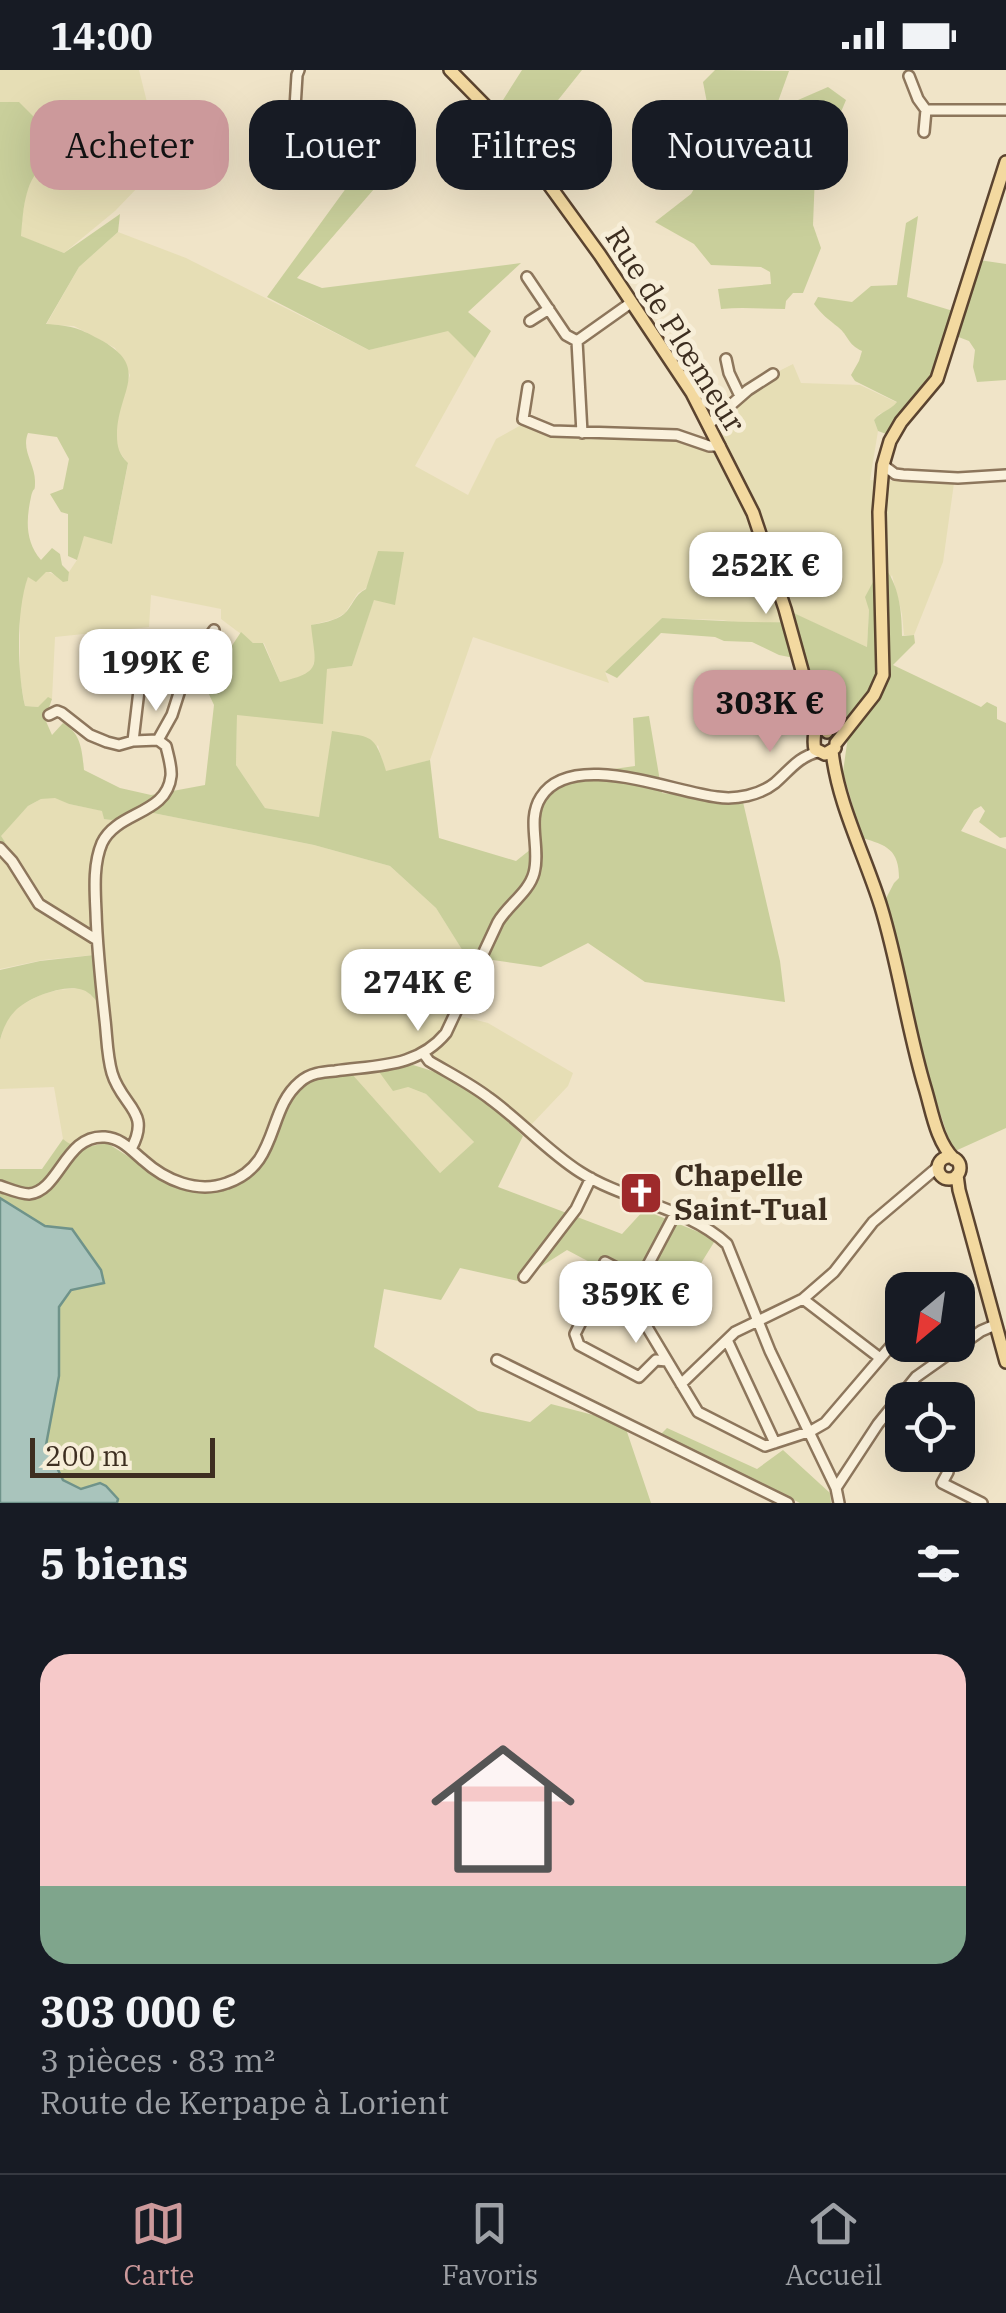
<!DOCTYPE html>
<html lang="fr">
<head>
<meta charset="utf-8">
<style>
  :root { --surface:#171b24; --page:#242831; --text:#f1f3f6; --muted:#9ea1a6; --line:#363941; --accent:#cc999b }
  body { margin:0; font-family:"IBM Plex Serif",serif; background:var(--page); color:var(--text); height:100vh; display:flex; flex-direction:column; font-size:38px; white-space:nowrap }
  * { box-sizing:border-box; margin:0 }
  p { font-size:32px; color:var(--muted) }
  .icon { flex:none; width:55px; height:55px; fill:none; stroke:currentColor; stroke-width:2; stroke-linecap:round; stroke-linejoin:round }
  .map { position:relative; height:1433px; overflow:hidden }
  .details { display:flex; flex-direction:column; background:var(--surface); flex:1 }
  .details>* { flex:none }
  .hud { position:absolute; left:30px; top:30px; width:948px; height:90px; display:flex; gap:20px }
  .needle { width:65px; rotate:209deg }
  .tools { position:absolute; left:885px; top:1202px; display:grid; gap:20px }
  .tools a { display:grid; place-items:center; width:90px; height:90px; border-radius:20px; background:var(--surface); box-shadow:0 10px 40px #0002; font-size:50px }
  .scale { position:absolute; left:30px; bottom:25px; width:185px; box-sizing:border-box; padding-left:10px; border:5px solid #3d2e20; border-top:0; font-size:28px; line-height:35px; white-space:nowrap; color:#3d2e20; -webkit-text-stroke:8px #f7eed8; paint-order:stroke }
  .price { position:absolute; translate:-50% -85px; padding:0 22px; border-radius:20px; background:#fff; color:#222; font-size:32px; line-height:65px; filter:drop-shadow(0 2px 5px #0008) }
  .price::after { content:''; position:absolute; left:50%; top:60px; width:30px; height:22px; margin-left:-15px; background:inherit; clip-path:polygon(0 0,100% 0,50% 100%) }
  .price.on { background:var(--accent); color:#111 }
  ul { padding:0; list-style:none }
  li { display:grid; align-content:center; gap:20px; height:530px; padding:0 40px }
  li span { display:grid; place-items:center; height:310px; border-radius:30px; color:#555 }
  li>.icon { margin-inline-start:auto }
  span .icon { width:180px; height:180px; fill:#fffc; stroke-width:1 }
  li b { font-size:42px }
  h2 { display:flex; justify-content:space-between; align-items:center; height:120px; padding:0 40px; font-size:42px }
  .pill { padding:0 35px; border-radius:30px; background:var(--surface); box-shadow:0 10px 40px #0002; font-size:35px; line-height:90px }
  .pill.on { background:var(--accent); color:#111 }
  .status { display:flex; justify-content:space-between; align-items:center; height:70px; padding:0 50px; background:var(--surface); direction:ltr }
  .status svg { height:28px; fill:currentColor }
  .tabs { display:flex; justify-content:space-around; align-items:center; height:140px; border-top:2px solid var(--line); background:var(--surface); font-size:28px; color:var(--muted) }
  .tabs a { display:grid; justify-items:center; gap:5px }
  .tabs .on { color:var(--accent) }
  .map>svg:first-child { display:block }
</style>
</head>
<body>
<div class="status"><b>14:00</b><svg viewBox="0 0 49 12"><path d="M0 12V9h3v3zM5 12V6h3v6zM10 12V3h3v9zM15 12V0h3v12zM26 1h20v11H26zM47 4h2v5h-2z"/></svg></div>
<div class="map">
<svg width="1006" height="1433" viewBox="0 0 1006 1433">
  <rect width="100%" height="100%" fill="#f0e4c8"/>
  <path fill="#e6deb5" d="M0,0H139L157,72L140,115L115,141L64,183L20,166L25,127L35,101L38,79L31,64L39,53L19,33L0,32Z
    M118,162L186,188L369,280L448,260L475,288L415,396L468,425L496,369L523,354L556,364L669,359L731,390L716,355L781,300L793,294L801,313L860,315L898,333L892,339L879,344L874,350L878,361L870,410L954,413L943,492L914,565H904L902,544L892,505L869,540L867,577L786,540L789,552L745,554L722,550L662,548L605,602L609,613L473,567L430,690L385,702L378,675L319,747L265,738L236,695L237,644L327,599L352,596L374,529L395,534L403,482L365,519L358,523L345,543L335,549L312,555L315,589L312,599L305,606L280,612L264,573H253L221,549V539L151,525L149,557L55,567L52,629L38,637L25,636L20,609V540L22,524L28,506L46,501L68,511L69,502L77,490L83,465L112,474L128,394L117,378V345L130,305L115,278L74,256L46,255L79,197Z
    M55,727L69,734L103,741L104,749L138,740L314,775L390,796L436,838L466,886L471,901L452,942L460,946L488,953L573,1003L568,1016L530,1056L478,1013L437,989L414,985L388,990L327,996L303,1003L289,1017L261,1079L249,1094L232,1106L217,1111H194L177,1105L154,1094L129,1068L117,1064L99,1061L84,1066L71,1076L63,1069L54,1017L0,1019V970L5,954L16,938L40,925L58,920L80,918L87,921L99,934L93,885L43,890L0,899V766L28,736L41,729Z
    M377,999L408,1017L426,1024L474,1072L440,1103L352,1004Z"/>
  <path fill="#c9cf9b" d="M522,0H582L531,64L503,30Z
    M715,0L789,1L775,40L828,17L846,30L815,104L813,155L821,178L803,223H793L786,231L785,239C763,239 743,237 721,239L718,219L771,214L770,202L761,197L711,195L694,174L655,152L691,124L728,61L708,38L703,12Z
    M0,32H19L39,52L31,64L38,79L49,88C24,111 24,134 21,166L64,183L120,144L118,162L79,197L46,254C71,256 77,257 99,269C153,298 117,321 117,365C117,377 119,384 128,393L112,474L84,466L77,490L68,486V444L61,442L50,424L63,419L69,389L57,367L28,363C21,380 35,394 35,411C35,425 34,414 31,427C26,450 25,471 41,490L52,478L60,484L62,495L69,502L68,511L63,512L51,502H46L36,512L28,507C16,540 17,602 25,636L38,637L48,627L52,629L45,649L52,665L63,653C81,663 82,680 84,700L120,718L151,725L205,715L214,635L205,616L241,562L253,573H263L280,612C324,601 315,596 311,555C322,553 335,551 344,544C353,536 354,525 366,519L378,481L404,482L395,535L374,530L352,596L327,599L323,654L237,645L236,695L265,738L319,747L332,661C371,668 374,661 386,701L430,690L439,768L516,791L531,779L542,721L578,704L635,696L633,648L649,646L662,723L743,732L780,891L785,932L645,912L588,873L541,897L466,886L436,838L390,796L314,775L138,740L112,750L104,749L102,741L69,734L55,728L41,729L28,736L1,766L5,772L0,778Z
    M386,76L400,89L297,208L322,218L521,193L468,242L491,261L475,288L448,261L369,280L267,227L360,99Z
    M918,146L907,227L963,244L979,190L1006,194V310L977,312L973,297L975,280L969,271L948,263L936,301L928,315L889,365L878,361L874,350C881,341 890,341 897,332L855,311L851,305L859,291L862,281C847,274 849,266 838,257C829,250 821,244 814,234L818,227L852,232L871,216L897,215L906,153Z
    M882,495C899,512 902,542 902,566L914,565L915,573L893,595L981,637L987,632L997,637V649L1006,653V767L1000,768L979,752L985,741L981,736L974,740L961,761L1006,779V1058L953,1082L905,937L881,838L894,813L899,808C899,780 887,775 862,768L843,702L849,659L844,656L835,661L828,656L799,589L779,585L752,572L724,571L715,567L661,563L617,608L605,602L662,548C704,550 746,553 788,552L785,539L867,577L869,540L865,527Z
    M94,885L101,936C96,931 90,922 83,920C65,913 27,928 15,941C7,949 3,959 0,970V900L40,891Z
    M413,995C465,1010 486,1029 523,1066L498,1117L622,1164L644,1140L716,1169L674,1237L567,1180L518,1211L460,1198L441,1230L384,1219L374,1277L478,1341L530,1352L551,1334L624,1353L651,1433H117V1429L100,1413L81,1419L63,1410L45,1375L59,1306V1236L71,1220L104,1213L101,1200L72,1159L45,1156L0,1128V1099H42L63,1069C77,1081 90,1076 107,1073L175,1116L227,1117L268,1078L293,1025L307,1010L352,1004L440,1103L474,1072L426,1024L408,1017L393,1021L377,999Z
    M667,1358L757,1399L783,1380L830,1423L831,1433H800L661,1364Z"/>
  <path fill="#a9c4bc" stroke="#6f938a" stroke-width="2.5" d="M0,1128L45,1156L72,1159L101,1200L104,1213L71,1220L59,1237V1306L46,1375L63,1410L81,1419L100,1413L106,1416L118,1429L117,1433H0Z"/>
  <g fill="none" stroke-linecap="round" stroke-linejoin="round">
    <g stroke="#8d765c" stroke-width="14">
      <path id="minor" d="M909,6L918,29L926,40H1006
        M294,54L297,5L299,0
        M924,62L926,40
        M527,207L566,265L577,271
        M530,251L549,239
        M726,289L729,303L740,326
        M528,317L523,349L552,361L677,365L709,376H720
        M709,354L748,320L773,304
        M582,363L577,271L632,232
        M883,395L895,404L903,405L958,408L1006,405
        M49,645L57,641L62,643L90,665L107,672L119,675L133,671L158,670
        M133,671L140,612
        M0,778L12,791L39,834L97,870
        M424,984L429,991C449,1003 471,1014 489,1028C521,1051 547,1081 580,1102C625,1131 687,1137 727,1174L770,1281L836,1418L839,1433
        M131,1079C152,1041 122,1037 112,1003C107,986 107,967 105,950C101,914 97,878 96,842C95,820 93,794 102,773C117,741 167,745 171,706C172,697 168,685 166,676L158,670L172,645L187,598L214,560
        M0,1116C9,1119 20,1124 29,1124C60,1121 65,1064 105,1067C121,1068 131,1080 143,1090C165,1110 197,1124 227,1113C280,1095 266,1040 300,1012C310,1003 322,1002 335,1001C377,995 417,998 446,963L498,852C508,835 529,822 534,803C541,778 526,750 541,727C572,679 672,722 717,727C736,730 760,725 775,713C790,700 798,687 818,682
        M675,1144L640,1210L605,1192L591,1225L644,1252L698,1342L765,1376L811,1361L825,1353L902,1263
        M524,1207L576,1139L591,1108
        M594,1226L575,1264L579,1275L639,1307L656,1290L667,1291
        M803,1229L880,1288
        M727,1270L775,1373
        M497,1290L788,1433
        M681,1314L735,1262L803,1229L834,1202L873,1152L939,1096
        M948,1402L942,1413L982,1433
        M836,1418L878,1354L916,1307L981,1261L995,1255"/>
    </g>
    <g stroke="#5b4430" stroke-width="16">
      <path id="major" d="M450,0L510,61L600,185L692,323L753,443L785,539L808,622L827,662
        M815,647C817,658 812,670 815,679L825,684L835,678
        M836,673L874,625L883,605L879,442L883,395L890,371L901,352L937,309L1006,92
        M832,681C838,735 865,785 881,837C899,896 907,958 925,1018C932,1041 936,1071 954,1089
        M938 1098a11 11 0 1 1 22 0a11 11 0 1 1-22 0Z
        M957,1105L959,1120L1006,1292"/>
    </g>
    <use href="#minor" stroke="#faf1dc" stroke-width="9"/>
    <use href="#major" stroke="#f3d9a0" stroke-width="11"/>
  </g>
  <defs>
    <g id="church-square" transform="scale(2.25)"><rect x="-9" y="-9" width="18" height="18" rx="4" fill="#9e2a2b" stroke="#f7eed8"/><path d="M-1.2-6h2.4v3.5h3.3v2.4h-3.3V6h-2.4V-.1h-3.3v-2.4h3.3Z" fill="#fff"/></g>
  </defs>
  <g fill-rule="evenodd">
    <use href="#church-square" x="641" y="1123"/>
  </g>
  <g text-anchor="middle" stroke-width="10" stroke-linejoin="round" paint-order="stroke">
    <g font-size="30" fill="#3d2e20" stroke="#f7eed8">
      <text transform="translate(675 260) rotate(58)" y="10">Rue de Plœmeur</text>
    </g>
    <g font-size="30" font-weight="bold" fill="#3d2e20" stroke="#f7eed8" text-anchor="start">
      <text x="674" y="1116">Chapelle<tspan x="674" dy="34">Saint-Tual</tspan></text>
    </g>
  </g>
</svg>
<div class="tools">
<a><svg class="needle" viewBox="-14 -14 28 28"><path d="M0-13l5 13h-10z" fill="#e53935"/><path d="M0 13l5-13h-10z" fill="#9ea1a6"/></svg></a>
<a><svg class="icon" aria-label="locate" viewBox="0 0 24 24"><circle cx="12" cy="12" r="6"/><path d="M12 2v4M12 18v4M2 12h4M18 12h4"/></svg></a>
</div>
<div class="scale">200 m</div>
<b class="price" style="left:766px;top:547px">252K €</b>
<b class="price" style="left:156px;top:644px">199K €</b>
<b class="price on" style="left:770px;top:685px">303K €</b>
<b class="price" style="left:418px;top:964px">274K €</b>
<b class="price" style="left:636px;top:1276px">359K €</b>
<div class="hud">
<a class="pill on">Acheter</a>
<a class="pill">Louer</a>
<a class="pill">Filtres</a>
<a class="pill">Nouveau</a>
</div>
</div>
<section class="details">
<h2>5 biens<svg class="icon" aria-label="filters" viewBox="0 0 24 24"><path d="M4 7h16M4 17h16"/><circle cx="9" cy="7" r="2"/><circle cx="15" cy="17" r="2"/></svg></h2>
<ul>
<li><span style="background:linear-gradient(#f6c9c9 75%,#7fa58c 0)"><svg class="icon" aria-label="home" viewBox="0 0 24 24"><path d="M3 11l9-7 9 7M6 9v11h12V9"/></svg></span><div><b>303 000 €</b><p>3 pièces · 83 m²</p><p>Route de Kerpape à Lorient</p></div></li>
</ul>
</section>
<nav class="tabs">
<a class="on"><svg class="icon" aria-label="map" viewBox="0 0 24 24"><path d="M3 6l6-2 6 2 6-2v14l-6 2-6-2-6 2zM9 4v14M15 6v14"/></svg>Carte</a>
<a><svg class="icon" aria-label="saved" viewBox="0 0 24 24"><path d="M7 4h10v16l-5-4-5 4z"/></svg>Favoris</a>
<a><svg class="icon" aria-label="home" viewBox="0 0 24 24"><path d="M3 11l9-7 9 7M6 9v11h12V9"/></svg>Accueil</a>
</nav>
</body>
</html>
